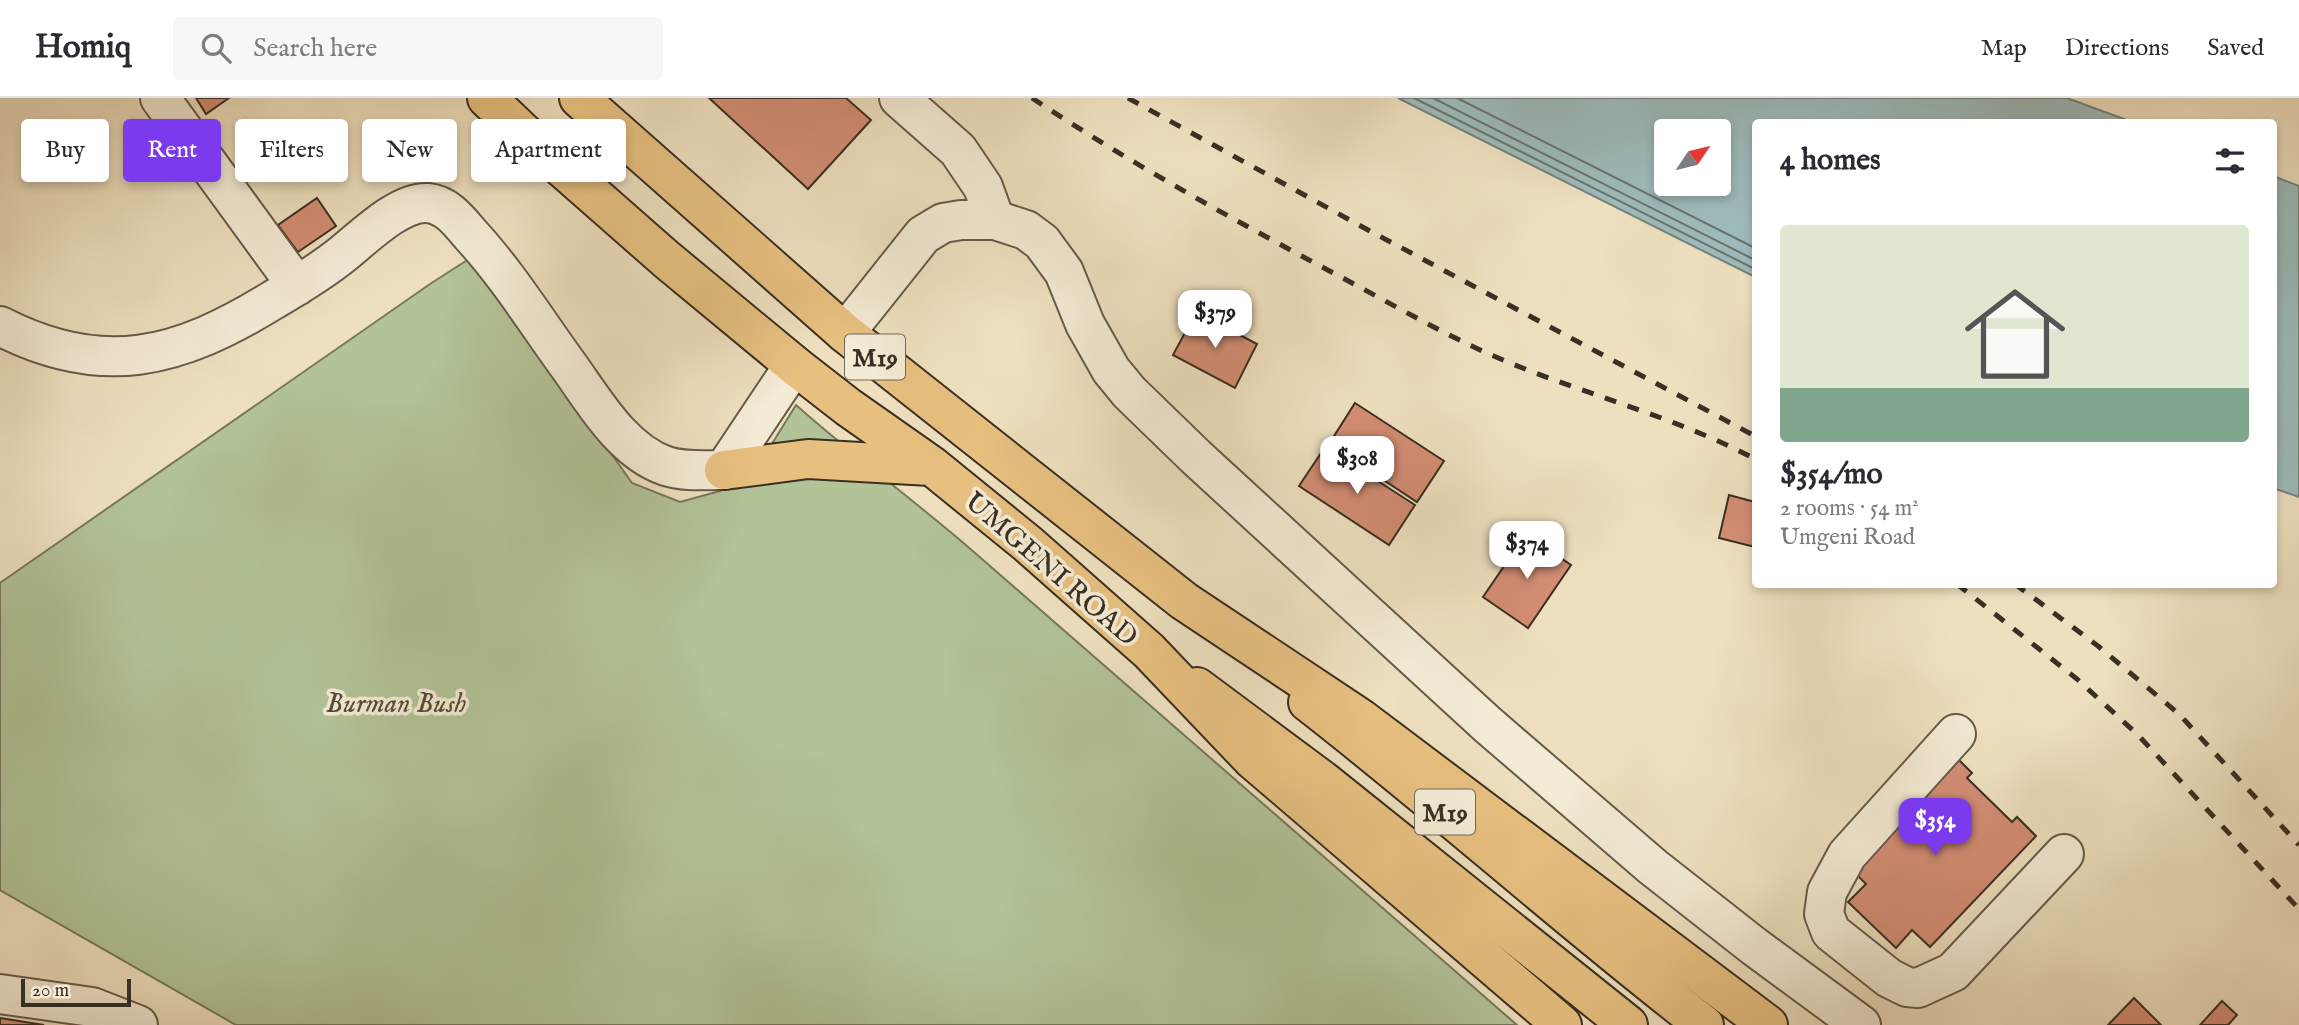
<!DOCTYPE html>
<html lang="en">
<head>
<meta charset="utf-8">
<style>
  :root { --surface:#fff; --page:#f7f7f7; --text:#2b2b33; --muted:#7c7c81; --line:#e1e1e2; --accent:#7c3aed }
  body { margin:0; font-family:"IM FELL English",serif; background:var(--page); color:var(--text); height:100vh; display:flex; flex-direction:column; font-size:26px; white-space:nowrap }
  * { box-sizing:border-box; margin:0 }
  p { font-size:23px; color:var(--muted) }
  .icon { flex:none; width:38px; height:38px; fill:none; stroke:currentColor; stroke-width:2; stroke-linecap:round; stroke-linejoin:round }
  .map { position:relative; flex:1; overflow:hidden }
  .panel { position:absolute; left:1752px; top:21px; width:525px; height:469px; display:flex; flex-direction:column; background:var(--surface); border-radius:7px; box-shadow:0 4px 10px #0003 }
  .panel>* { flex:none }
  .top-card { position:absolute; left:21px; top:21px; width:665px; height:63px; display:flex; gap:14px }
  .needle { width:46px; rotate:55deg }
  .tools { position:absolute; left:1654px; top:21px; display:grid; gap:14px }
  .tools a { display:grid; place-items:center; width:77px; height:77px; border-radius:7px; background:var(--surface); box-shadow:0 4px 10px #0003; font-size:35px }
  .scale { position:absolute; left:21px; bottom:18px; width:110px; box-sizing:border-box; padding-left:7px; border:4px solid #392f23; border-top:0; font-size:19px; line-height:24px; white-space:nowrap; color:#392f23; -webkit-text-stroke:5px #f4ebd5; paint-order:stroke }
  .price { position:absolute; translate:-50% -60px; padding:0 16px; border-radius:14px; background:#fff; color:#222; font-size:23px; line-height:46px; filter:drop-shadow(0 2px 4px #0008) }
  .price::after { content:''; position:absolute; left:50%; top:42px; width:21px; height:16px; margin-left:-10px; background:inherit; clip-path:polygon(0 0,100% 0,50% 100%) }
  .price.active { background:var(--accent); color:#fff }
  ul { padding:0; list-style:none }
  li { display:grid; align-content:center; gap:14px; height:371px; padding:0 28px }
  li span { display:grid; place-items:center; height:217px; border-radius:7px; color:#555 }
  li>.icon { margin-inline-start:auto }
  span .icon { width:126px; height:126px; fill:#fffc; stroke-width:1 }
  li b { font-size:30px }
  h2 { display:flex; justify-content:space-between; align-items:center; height:84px; padding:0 28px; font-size:30px }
  .pill { padding:0 24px; border-radius:7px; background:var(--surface); box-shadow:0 4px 10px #0003; font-size:24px; line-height:63px }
  .pill.active { background:var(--accent); color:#fff }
  header { display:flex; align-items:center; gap:42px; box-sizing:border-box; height:98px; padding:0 35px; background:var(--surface); border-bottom:2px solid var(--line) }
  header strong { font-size:33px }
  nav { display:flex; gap:38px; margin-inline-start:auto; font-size:24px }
  .search { width:490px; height:63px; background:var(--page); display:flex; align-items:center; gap:18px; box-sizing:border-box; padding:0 24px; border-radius:7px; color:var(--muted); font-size:26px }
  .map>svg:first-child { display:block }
</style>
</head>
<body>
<header>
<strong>Homiq</strong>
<div class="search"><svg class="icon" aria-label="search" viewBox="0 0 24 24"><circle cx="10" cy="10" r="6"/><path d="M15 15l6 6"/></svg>Search here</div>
<nav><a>Map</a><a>Directions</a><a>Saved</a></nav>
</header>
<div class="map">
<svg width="2299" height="927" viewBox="0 0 2299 927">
  <rect width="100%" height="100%" fill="#eee0bf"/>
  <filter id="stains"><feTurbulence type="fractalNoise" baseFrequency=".00286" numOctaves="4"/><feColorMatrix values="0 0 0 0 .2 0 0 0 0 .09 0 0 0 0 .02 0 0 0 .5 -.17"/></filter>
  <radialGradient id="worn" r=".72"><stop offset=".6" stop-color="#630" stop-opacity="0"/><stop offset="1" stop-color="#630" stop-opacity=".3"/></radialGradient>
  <path fill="#b2c397" stroke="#76795d" stroke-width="2" d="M472,159L632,385L680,404L720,393L765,357L796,307C851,356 911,400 967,448C1151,607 1334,767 1517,927H236L0,792V485L430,186Z"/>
  <path fill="#9dbbbb" stroke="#75837e" stroke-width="2" fill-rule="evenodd" d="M1398,0H2067L2132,24H1755V179ZM1666,33H1718V86H1666Z
    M2273,78L2299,88V399L2273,390Z"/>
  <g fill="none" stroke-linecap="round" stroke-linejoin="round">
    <path stroke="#6b756f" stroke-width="2" d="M1414,0L1755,171
      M1433,0L1755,162
      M1457,0L1755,150"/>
  </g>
  <path fill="#d38d74" stroke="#392f23" stroke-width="2" d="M196,0H229L206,16Z
    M709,0H846L871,22L808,91Z
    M317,100L336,128L298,154L278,127Z
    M1196,214L1257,246L1235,290L1173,257Z
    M1355,305L1444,363L1417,404L1329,346Z
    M1325,349L1415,407L1389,447L1299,388Z
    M1729,397L1755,404V449L1719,440Z
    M1526,436L1571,467L1528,530L1483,499Z
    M1954,657L1972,675L1967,680L2012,724L2017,719L2036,738L1930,849L1912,832L1896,850L1848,804L1866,786L1848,768Z
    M2134,900L2161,927H2108Z
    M2222,903L2237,917L2228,927H2200Z
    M0,920L44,927H0Z"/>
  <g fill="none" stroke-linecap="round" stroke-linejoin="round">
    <g stroke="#665b4a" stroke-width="42">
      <path id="minor" d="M160,0L297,188
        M899,0L958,52L983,89L995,122
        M0,228C103,281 179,260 273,202C297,188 322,173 344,155C365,138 400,103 428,105C447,107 459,123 470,136C507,176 536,223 568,267C594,303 622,353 666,368C684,374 705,372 724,372L794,267
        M845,235L923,137L943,125L961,122H995L1026,132L1042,144L1064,174L1085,226L1111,272L1129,294L1196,359L1488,627L1653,769L1755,849L1861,927
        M1956,636L1847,757L1827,794L1824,816L1831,834L1889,880L1907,889L1918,890L1953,874L2064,756
        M0,896L92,909L138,927"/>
    </g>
    <g stroke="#392f23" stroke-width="42">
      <path id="major" d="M1197,589L1322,682L1628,927
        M1308,604C1442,708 1569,823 1704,927"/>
    </g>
    <g stroke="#392f23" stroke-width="42">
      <path id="highway" d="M487,0L534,45L666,161L794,267L848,309L932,368L1028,446L1149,553L1252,661L1562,927
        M579,0L845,235L1184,503L1360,620L1768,927
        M724,372L808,361L930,368"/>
    </g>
    <use href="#minor" stroke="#f4ebd5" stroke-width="38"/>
    <use href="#major" stroke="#e7c080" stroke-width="38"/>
    <use href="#highway" stroke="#e7c080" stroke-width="38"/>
    <path stroke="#392f23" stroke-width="5" stroke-dasharray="12 12" stroke-linecap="butt" d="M1032,0C1130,65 1234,122 1339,178C1388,204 1438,233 1489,256C1577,295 1670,316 1755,361
      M1128,0L1368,132L1755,338
      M1957,486L2077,581L2138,637L2299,811
      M2015,486L2098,548L2179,616L2299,747"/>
  </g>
  <g text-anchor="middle" stroke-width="7" stroke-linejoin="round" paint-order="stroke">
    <g fill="#f4ebd5" stroke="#716758" stroke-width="2">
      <rect x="845" y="236.5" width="60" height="45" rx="5"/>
      <rect x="1415" y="691.5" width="60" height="45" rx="5"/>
    </g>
    <g font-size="26" font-weight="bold" fill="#392f23">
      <text x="875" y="268">M19</text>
      <text x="1445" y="723">M19</text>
    </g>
    <g font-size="28" fill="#392f23" stroke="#f4ebd5">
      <text transform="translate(1052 470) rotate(41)" y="10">UMGENI ROAD</text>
    </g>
    <g font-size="28" font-style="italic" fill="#514d3a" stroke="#f4ebd5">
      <text x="396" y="614">Burman Bush</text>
    </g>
  </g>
  <rect width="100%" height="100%" filter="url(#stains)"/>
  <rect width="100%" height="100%" fill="url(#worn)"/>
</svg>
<div class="tools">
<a><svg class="needle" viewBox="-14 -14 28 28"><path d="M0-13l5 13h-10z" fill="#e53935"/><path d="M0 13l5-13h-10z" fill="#7c7c81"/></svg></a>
</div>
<div class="scale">20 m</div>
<b class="price" style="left:1215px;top:252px">$379</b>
<b class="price" style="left:1357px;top:398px">$308</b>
<b class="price" style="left:1527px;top:483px">$374</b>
<b class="price active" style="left:1935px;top:760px">$354</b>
<div class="top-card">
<a class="pill">Buy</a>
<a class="pill active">Rent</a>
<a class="pill">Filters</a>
<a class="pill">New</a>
<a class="pill">Apartment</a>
</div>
<section class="panel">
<h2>4 homes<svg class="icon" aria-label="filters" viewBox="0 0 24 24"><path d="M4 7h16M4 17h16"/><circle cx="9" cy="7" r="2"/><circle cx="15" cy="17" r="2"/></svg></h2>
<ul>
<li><span style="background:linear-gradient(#dfe7d0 75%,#7fa58c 0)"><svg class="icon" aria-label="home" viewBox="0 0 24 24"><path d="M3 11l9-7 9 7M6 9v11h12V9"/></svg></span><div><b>$354/mo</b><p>2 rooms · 54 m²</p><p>Umgeni Road</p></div></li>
</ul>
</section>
</div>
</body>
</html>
